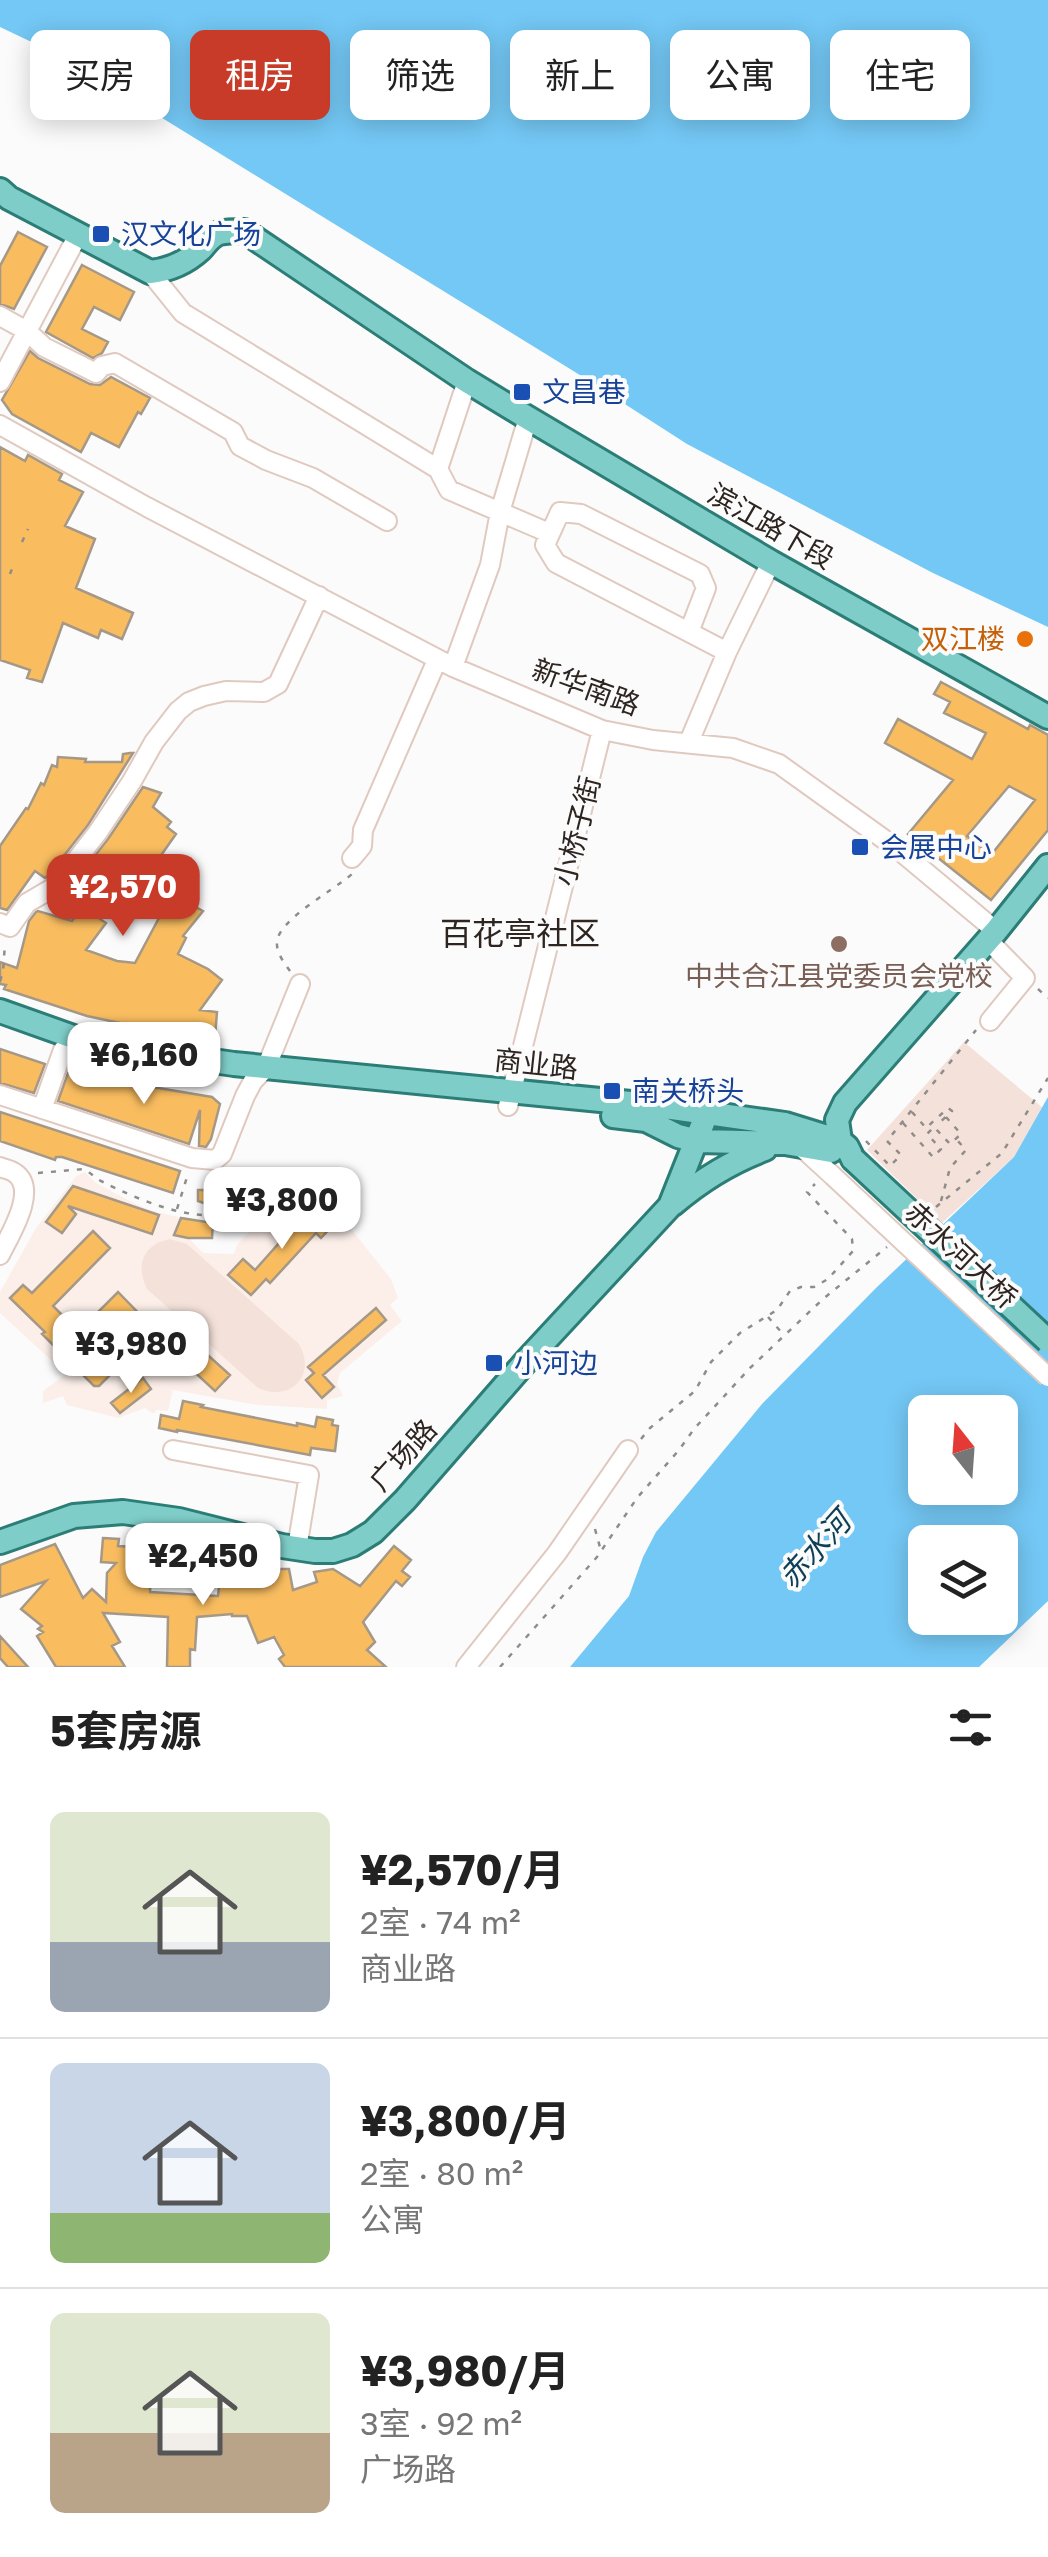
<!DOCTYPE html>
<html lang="zh">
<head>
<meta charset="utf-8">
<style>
  :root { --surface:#fff; --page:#f6f6f6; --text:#222; --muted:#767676; --line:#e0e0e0; --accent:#c73b28 }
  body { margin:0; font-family:"Golos Text","Noto Sans SC",sans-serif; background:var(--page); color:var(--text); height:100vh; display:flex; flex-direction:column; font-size:38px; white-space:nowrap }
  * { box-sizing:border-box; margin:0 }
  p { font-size:32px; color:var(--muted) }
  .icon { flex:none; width:55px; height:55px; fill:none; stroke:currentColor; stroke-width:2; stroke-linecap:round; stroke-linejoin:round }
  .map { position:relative; height:1667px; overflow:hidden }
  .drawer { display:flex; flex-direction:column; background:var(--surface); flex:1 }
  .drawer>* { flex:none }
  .guide { position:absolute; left:30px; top:30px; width:990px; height:90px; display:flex; gap:20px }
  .needle { width:65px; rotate:343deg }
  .buttons { position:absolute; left:908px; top:1395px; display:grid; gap:20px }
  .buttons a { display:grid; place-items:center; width:110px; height:110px; border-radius:15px; background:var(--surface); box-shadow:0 5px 25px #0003; font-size:50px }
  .price { position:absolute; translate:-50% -85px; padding:0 22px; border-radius:20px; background:#fff; color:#222; font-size:32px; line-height:65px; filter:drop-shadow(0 2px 5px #0008) }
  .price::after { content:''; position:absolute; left:50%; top:60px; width:30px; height:22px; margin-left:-15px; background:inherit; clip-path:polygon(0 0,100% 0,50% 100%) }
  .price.current { background:var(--accent); color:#fff }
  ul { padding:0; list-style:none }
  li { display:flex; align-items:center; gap:30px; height:250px; padding:0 50px }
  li+li { border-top:2px solid var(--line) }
  li span { display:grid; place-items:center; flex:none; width:280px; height:200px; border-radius:15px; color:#555 }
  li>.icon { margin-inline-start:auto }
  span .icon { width:120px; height:120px; fill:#fffc; stroke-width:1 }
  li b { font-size:42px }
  h2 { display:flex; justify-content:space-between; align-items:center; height:120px; padding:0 50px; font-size:42px }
  .tag { padding:0 35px; border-radius:15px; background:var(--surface); box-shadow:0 5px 25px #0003; font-size:35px; line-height:90px }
  .tag.current { background:var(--accent); color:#fff }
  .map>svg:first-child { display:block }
</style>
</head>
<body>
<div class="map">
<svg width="1048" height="1667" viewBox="0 0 1048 1667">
  <rect width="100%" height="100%" fill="#fbfbfb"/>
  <path fill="#fcefe9" d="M85,1172L96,1183L128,1200L147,1209L181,1218L188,1237L203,1253L234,1254L237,1245L251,1230L272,1220L282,1205L312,1201L342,1207L352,1230L391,1279L398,1298L390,1305L402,1321L340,1373L337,1384L343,1396L327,1400V1409L258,1405L173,1390L168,1411L156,1410L155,1413H152L145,1408L118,1418L67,1405L63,1396L43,1403V1391L66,1374L0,1313V1292L36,1228L76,1176Z"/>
  <path fill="#f4e2da" d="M964,1042L1043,1108L1014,1157L942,1223L867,1150Z
    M170,1239L187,1244L299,1344C317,1375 291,1403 258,1388L147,1289C135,1266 143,1244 170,1239Z"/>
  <path fill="#74c8f5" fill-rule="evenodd" d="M0,0H1048V627L933,573L687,444L575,372L63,57L0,27Z
    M76,873L94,888L68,919L54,908L57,900L55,898Z
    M1048,1097V1601L979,1667H570L629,1596L643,1557L656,1532L762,1404L876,1288L1014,1157ZM925,1412H1000V1488H925ZM925,1542H1000V1618H925Z"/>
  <path fill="#f9bd60" stroke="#a59886" stroke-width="2.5" fill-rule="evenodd" d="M18,232L47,247L14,309L0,304V266Z
    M82,265L134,292L120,320L94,307L82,329L108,342L102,353L93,358L46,332Z
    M30,351L38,358L90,384L100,385L111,377L150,398L141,414L138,412L119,447L91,433L81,452L12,414L2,400Z
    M0,447L25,461L28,455L62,474L59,480L83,492L65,526L95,539L76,588L133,613L122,639L101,630L98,638L63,623L42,682L27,678L30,670L0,660Z
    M941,682L1028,729L1030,725L1048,735V830L991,900L908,834L953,780L885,743L898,719L972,759L986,733L944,713L950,702L934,694ZM1009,786L1035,800L991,855L967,836Z
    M130,753H133L88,825L48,876L45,878L35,871L7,910L0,908V846L26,808L28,809L41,783L44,785L52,765L57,767L58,757L86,759L85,762H122L123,754Z
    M143,787L161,793L153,807L171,822L167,827L176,834L162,854L182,875L174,884L198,899L194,906L203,911L183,936L186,938L178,954L208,969L222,980L200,1010L217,1012L215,1037L139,1027L87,1016L4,989L6,985L0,984V962L17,968L29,921L36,912L38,911L72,921L80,910H86L82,907L99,884L83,871L108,839ZM109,892L118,899L141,905L160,916L135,963L117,961L86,950L106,923L100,919L102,916L95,911Z
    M0,1049L45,1064L34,1093L0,1083Z
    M68,1073L212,1097L220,1104L211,1139L206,1147L199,1146L200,1110L189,1144L58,1101Z
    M0,1112L180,1171L173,1193L62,1157H56L55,1160L0,1141Z
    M246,1171L248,1177L251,1176L261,1199L265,1197L274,1214L260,1222L198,1201V1190H205L206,1182L225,1183Z
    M73,1186L159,1215L152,1234L68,1206L76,1214L62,1233L46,1222Z
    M312,1206L333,1225L321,1238L316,1233L270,1283L266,1279L251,1295L228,1275L243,1259L255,1270Z
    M181,1218L213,1223L212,1238H188L174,1235Z
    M93,1231L110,1248L53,1306L97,1350L117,1330L99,1311L118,1292L155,1330L99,1386H94L42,1334L45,1332L10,1298L23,1285L32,1293Z
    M376,1308L386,1320L323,1375L334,1387L322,1398L306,1380L314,1373L308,1367Z
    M191,1340L230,1375L215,1391L177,1356Z
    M143,1378L151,1389L120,1413L111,1403Z
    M183,1401L203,1405L201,1407L297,1426V1423L315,1427L317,1417L333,1420L332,1425L338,1426L335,1451L311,1448L310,1455L177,1430V1432L159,1428L161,1415L179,1419Z
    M103,1538L119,1539L118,1546L153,1548L150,1592L218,1596L220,1576L230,1572L229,1566L250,1564L268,1563V1569H289L293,1590L317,1582L314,1572L333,1569L360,1586L394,1546L411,1560L402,1571L410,1577L402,1586L396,1581L363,1622L375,1642L367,1650L386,1667H285L279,1659L284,1655L274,1637L258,1643L247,1616H232V1614L197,1617L195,1650L190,1649V1667H167L168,1617L103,1613L120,1642L112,1646L125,1667H56L37,1636L43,1632L38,1629L42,1626L21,1609L46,1581L0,1597V1565L55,1544L83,1598L92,1589L106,1602L107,1573L116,1563L101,1562Z
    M0,1636L28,1667H8L0,1658Z"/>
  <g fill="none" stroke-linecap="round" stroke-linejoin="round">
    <g stroke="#e0c9bf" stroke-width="22">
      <path id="minor" d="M150,272L183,313L438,469L449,490L549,533
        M0,316L27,331L44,347L96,373L102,366L115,363L233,432L240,446L266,460L313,478L387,521
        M0,382L78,235
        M0,425L147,507L453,667L602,730L653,740L733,748L779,764L899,850L996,931
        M438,469L467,381
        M689,632L706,588L700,574L581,514L560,512L545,545L556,563L727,652
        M453,667L490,565L500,512L528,418
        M689,742L727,652L771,562
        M352,858L362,846L363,830L437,660
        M0,923L10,927L27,903L56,886L98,832L132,781L154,742L178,711L189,702L204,696L226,691L264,692L278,684L319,596
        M988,940L1025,978L990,1021
        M0,1095L192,1158L215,1160L222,1154L245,1096L253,1081L266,1068L300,984
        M508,1106L602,730
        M42,1109L63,1050
        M798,1144L833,1176
        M0,1167C5,1169 11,1170 15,1173C39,1190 9,1236 0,1255
        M173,1450L309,1475L297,1548
        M466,1667L557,1553L628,1450"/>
    </g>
    <g stroke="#2b7d76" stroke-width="28">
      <path id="major" d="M0,190L9,198L150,272C169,270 187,262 201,249C207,242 211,236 219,233C227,231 235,231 244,231L467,381L528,418L771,562L1048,717
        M0,1011L76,1038L109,1046L234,1064L651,1105L785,1124L840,1141L847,1147L853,1159
        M613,1116L646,1120L678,1136L697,1141L785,1143L831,1151
        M840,1141L837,1120L845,1103L996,931L1048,866
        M673,1204C701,1180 730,1162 765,1149
        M0,1542L74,1516L123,1512L179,1520L282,1546L315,1551H333L352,1545L373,1532L405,1500L528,1359L670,1206L707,1113"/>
    </g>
    <path stroke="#908c8a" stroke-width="2.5" stroke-dasharray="5 8" stroke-linecap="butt" d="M22,542L28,529
      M10,574L13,566
      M290,971C284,963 276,952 277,942C278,920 334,890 352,874
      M0,981L3,972L5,943
      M1038,989L1048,998
      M912,1112L926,1128L948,1108L952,1111L936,1126
      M903,1123L933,1157L941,1149L927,1134L934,1127L950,1144L961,1134L946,1117
      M866,1141L890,1166L901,1155L887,1141L976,1030
      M38,1173L84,1169C91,1173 96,1179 103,1182C136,1199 193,1223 230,1213C246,1209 254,1194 272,1193
      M941,1201L950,1168L966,1150L957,1140
      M936,1207L1002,1153L1048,1078
      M177,1209L188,1174
      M768,1317L783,1334
      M641,1439L650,1428L695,1391L711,1362L740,1333L777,1310L790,1291L801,1287H814L828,1279L853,1251L852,1239L807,1192L815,1184
      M595,1529L601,1551
      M500,1667L597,1557L637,1498L679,1450L694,1429L750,1368L823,1299L887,1247"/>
    <use href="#minor" stroke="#fff" stroke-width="18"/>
    <use href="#major" stroke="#7fcdc8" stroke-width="22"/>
    <g stroke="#e0c9bf" stroke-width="22" stroke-linecap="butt">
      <path id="minor-bridge" d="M833,1176L1048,1377"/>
    </g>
    <g stroke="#2b7d76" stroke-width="28" stroke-linecap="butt">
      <path id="major-bridge" d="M853,1159L1048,1341"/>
    </g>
    <use href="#minor-bridge" stroke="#fff" stroke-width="18"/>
    <use href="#major-bridge" stroke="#7fcdc8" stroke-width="22"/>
  </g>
  <g fill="#1a4fb4" stroke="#fbfbfb" stroke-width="4">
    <rect x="91" y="224" width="20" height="20" rx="5"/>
    <rect x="512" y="382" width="20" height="20" rx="5"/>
    <rect x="850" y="837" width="20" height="20" rx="5"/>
    <rect x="602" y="1081" width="20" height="20" rx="5"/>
    <rect x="484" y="1353" width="20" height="20" rx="5"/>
  </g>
  <circle fill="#e8710a" stroke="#fbfbfb" stroke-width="4" cx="1025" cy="639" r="10"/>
  <circle fill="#8d6e63" stroke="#fbfbfb" stroke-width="4" cx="839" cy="944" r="10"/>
  <g text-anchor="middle" stroke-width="8" stroke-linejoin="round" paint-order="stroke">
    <g font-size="28" fill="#164399" stroke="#fbfbfb" text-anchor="start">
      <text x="121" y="244">汉文化广场</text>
      <text x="542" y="402">文昌巷</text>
      <text x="880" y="857">会展中心</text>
      <text x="632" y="1101">南关桥头</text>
      <text x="514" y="1373">小河边</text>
    </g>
    <g font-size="28" fill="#2e2521" stroke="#fbfbfb">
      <text transform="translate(771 526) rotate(30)" y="10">滨江路下段</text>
      <text transform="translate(586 687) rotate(20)" y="10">新华南路</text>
      <text transform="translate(577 831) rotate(-76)" y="10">小桥子街</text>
      <text transform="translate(536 1064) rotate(6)" y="10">商业路</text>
      <text transform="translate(961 1255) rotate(43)" y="10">赤水河大桥</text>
      <text transform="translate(403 1455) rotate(-48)" y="10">广场路</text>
    </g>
    <g font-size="28" fill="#c56008" stroke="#fbfbfb" text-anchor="end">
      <text x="1005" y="649">双江楼</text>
    </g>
    <g font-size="28" fill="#785e54" stroke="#fbfbfb">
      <text x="839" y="986">中共合江县党委员会党校</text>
    </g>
    <g font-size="30" font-style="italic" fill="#0e3f56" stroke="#fbfbfb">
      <text transform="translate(815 1550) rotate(-48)" y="10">赤水河</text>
    </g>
    <g font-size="32" fill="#2e2521" stroke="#fbfbfb">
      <text x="520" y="945">百花亭社区</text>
    </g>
  </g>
</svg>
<div class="buttons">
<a><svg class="needle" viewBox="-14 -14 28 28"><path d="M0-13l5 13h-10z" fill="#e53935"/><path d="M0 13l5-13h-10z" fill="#767676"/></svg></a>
<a><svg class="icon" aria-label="layers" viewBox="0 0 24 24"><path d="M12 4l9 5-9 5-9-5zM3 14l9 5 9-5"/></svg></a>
</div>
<b class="price current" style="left:123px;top:939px">¥2,570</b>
<b class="price" style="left:144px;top:1107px">¥6,160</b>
<b class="price" style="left:282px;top:1252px">¥3,800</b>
<b class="price" style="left:131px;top:1396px">¥3,980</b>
<b class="price" style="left:203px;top:1608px">¥2,450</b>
<div class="guide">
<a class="tag">买房</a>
<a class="tag current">租房</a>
<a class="tag">筛选</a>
<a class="tag">新上</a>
<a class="tag">公寓</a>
<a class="tag">住宅</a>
</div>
</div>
<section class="drawer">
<h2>5套房源<svg class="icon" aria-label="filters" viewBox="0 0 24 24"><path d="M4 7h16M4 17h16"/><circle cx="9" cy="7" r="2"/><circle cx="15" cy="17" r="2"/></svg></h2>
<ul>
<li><span style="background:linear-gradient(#dfe7d0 65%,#9aa5b1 0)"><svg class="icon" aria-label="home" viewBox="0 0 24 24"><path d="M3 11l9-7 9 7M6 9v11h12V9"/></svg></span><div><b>¥2,570/月</b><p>2室 · 74 m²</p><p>商业路</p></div></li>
<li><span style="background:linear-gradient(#c9d6e8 75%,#8fb573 0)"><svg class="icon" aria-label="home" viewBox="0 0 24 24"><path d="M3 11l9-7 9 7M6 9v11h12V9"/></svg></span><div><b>¥3,800/月</b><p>2室 · 80 m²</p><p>公寓</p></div></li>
<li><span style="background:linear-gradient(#dfe7d0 60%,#b9a48a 0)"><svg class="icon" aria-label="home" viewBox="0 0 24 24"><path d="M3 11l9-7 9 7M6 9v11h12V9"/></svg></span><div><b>¥3,980/月</b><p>3室 · 92 m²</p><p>广场路</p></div></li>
</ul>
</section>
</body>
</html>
